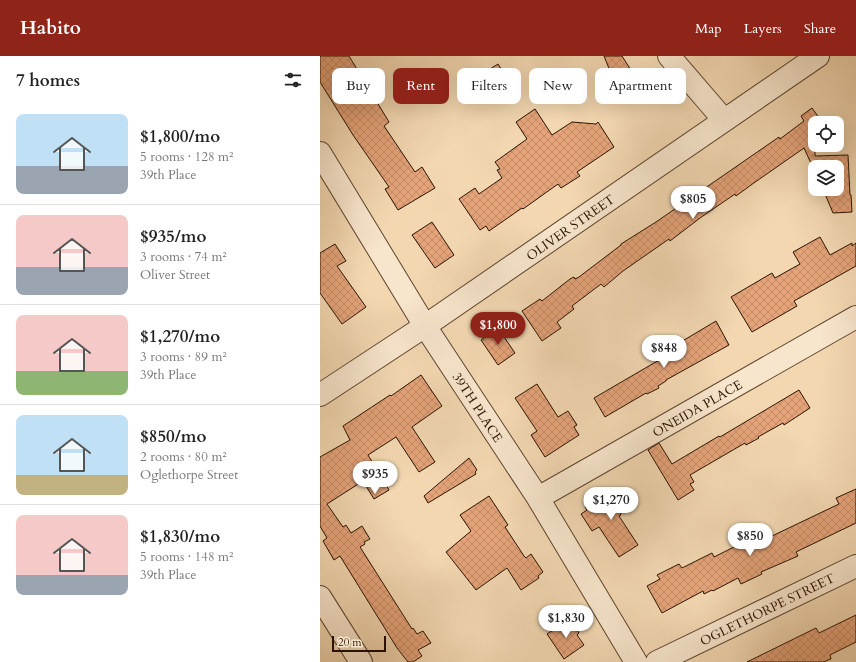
<!DOCTYPE html>
<html lang="en">
<head>
<meta charset="utf-8">
<style>
  :root { --surface:#fff; --page:#f2f2f2; --text:#222; --muted:#767676; --line:#e0e0e0; --accent:#8f2418 }
  body { margin:0; font-family:Cardo,serif; background:var(--page); color:var(--text); height:100vh; display:flex; flex-direction:column; font-size:15px; white-space:nowrap }
  * { box-sizing:border-box; margin:0 }
  p { font-size:13px; color:var(--muted) }
  .icon { flex:none; width:22px; height:22px; fill:none; stroke:currentColor; stroke-width:2; stroke-linecap:round; stroke-linejoin:round }
  .map { position:relative; flex:1; overflow:hidden }
  .details { display:flex; flex-direction:column; background:var(--surface); width:320px }
  .details>* { flex:none }
  .guide { position:absolute; left:12px; top:12px; width:380px; height:36px; display:flex; gap:8px }
  .controls { position:absolute; left:488px; top:60px; display:grid; gap:8px }
  .controls a { display:grid; place-items:center; width:36px; height:36px; border-radius:8px; background:var(--surface); box-shadow:0 4px 16px #0002; font-size:20px }
  .scale { position:absolute; left:12px; bottom:10px; width:54px; box-sizing:border-box; padding-left:4px; border:2px solid #2a1301; border-top:0; font-size:11px; line-height:14px; white-space:nowrap; color:#2a1301; -webkit-text-stroke:3px #f7e5cc; paint-order:stroke }
  .price { position:absolute; translate:-50% -34px; padding:0 9px; border-radius:14px; background:#fff; color:#222; font-size:13px; line-height:26px; filter:drop-shadow(0 1px 2px #0008) }
  .price::after { content:''; position:absolute; left:50%; top:24px; width:12px; height:9px; margin-left:-6px; background:inherit; clip-path:polygon(0 0,100% 0,50% 100%) }
  .price.selected { background:var(--accent); color:#fff }
  ul { padding:0; list-style:none }
  li { display:flex; align-items:center; gap:12px; height:100px; padding:0 16px }
  li+li { border-top:1px solid var(--line) }
  li span { display:grid; place-items:center; flex:none; width:112px; height:80px; border-radius:8px; color:#555 }
  li>.icon { margin-inline-start:auto }
  span .icon { width:48px; height:48px; fill:#fffc; stroke-width:1 }
  li b { font-size:17px }
  h2 { display:flex; justify-content:space-between; align-items:center; height:48px; padding:0 16px; font-size:17px }
  .tag { padding:0 14px; border-radius:8px; background:var(--surface); box-shadow:0 4px 16px #0002; font-size:14px; line-height:36px }
  .tag.selected { background:var(--accent); color:#fff }
  header { display:flex; align-items:center; gap:24px; box-sizing:border-box; height:56px; padding:0 20px; background:var(--accent); color:#fff }
  header strong { font-size:19px }
  nav { display:flex; gap:22px; margin-inline-start:auto; font-size:14px }
  main { display:flex; flex:1; min-height:0 }
  .map>svg:first-child { display:block }
</style>
</head>
<body>
<header>
<strong>Habito</strong>
<nav><a>Map</a><a>Layers</a><a>Share</a></nav>
</header>
<main>
<section class="details">
<h2>7 homes<svg class="icon" aria-label="filters" viewBox="0 0 24 24"><path d="M4 7h16M4 17h16"/><circle cx="9" cy="7" r="2"/><circle cx="15" cy="17" r="2"/></svg></h2>
<ul>
<li><span style="background:linear-gradient(#bfe0f5 65%,#9aa5b1 0)"><svg class="icon" aria-label="home" viewBox="0 0 24 24"><path d="M3 11l9-7 9 7M6 9v11h12V9"/></svg></span><div><b>$1,800/mo</b><p>5 rooms · 128 m²</p><p>39th Place</p></div></li>
<li><span style="background:linear-gradient(#f6c9c9 65%,#9aa5b1 0)"><svg class="icon" aria-label="home" viewBox="0 0 24 24"><path d="M3 11l9-7 9 7M6 9v11h12V9"/></svg></span><div><b>$935/mo</b><p>3 rooms · 74 m²</p><p>Oliver Street</p></div></li>
<li><span style="background:linear-gradient(#f6c9c9 70%,#8fb573 0)"><svg class="icon" aria-label="home" viewBox="0 0 24 24"><path d="M3 11l9-7 9 7M6 9v11h12V9"/></svg></span><div><b>$1,270/mo</b><p>3 rooms · 89 m²</p><p>39th Place</p></div></li>
<li><span style="background:linear-gradient(#bfe0f5 75%,#c2b280 0)"><svg class="icon" aria-label="home" viewBox="0 0 24 24"><path d="M3 11l9-7 9 7M6 9v11h12V9"/></svg></span><div><b>$850/mo</b><p>2 rooms · 80 m²</p><p>Oglethorpe Street</p></div></li>
<li><span style="background:linear-gradient(#f6c9c9 75%,#9aa5b1 0)"><svg class="icon" aria-label="home" viewBox="0 0 24 24"><path d="M3 11l9-7 9 7M6 9v11h12V9"/></svg></span><div><b>$1,830/mo</b><p>5 rooms · 148 m²</p><p>39th Place</p></div></li>
</ul>
</section>
<div class="map">
<svg width="536" height="606" viewBox="0 0 536 606">
  <defs>
    <pattern id="building-cross-hatch" width="8" height="8" patternUnits="userSpaceOnUse"><rect width="8" height="8" fill="#e4a379"/><path d="M0 0l8 8M0 8l8-8" fill="none" stroke="#c48b67"/></pattern>
  </defs>
  <rect width="100%" height="100%" fill="#f2d7b1"/>
  <filter id="stains"><feTurbulence type="fractalNoise" baseFrequency=".005" numOctaves="4"/><feColorMatrix values="0 0 0 0 .2 0 0 0 0 .09 0 0 0 0 .02 0 0 0 .5 -.17"/></filter>
  <radialGradient id="worn" r=".72"><stop offset=".6" stop-color="#630" stop-opacity="0"/><stop offset="1" stop-color="#630" stop-opacity=".3"/></radialGradient>
  <path fill="url(#building-cross-hatch)" stroke="#2a1301" d="M0,0H29L69,66L64,70L95,116L102,111L115,132L78,154L65,133L69,131L33,79L0,26Z
    M284,0H302L323,33L303,47Z
    M178,8L187,22L172,32L162,18Z
    M492,52L502,66L495,67V100L528,99L530,139H531L532,156L513,157L503,133H517V111H495V116L484,92L431,129L416,140L415,138L380,162L350,185L349,183L303,215L284,231L281,228L252,250L254,253L237,266L241,272L222,285L202,255L220,243L222,245L250,223L254,221L255,223L259,221L301,189V188L336,166L459,81L460,83L484,65L481,60Z
    M215,53L232,79L252,66L276,68L278,66L294,91L257,116L260,120L241,132L238,128L203,153L202,152L169,175L166,170L160,174L139,143L155,132L159,138L182,122L177,114L180,113L175,106L207,83L196,66Z
    M112,166L134,199L115,212L92,179Z
    M500,181L510,199L532,187V190L536,187V210L474,245L477,250L432,276L411,241L452,217L455,222L480,208L473,196Z
    M15,188L26,205L17,210L46,251L22,268L0,237V197Z
    M396,265L409,289L346,324V325L338,330L339,332L327,338L326,337L285,361L274,342L346,300L344,296Z
    M178,272L195,297L178,309L161,284Z
    M101,319L122,350L92,371L115,406L99,416L76,381L48,399L69,434L54,443L43,425L7,448L23,471L26,469L31,477L42,470L50,483L44,486L45,488L40,491L92,573L93,572L97,578L103,575L111,587L98,594L102,600L93,606H88L77,592L20,500L14,504L3,485L7,482L0,470V401L30,384L23,370L70,339L71,340Z
    M217,328L238,361L248,355L257,369L254,371L259,379L225,401L211,379L217,375L195,342Z
    M479,334L490,352L464,369L463,367L438,381L439,382L426,389L425,387L370,419L374,426L370,428L374,434L358,444L328,394L339,387L352,408L399,380L400,381Z
    M149,402L157,414L155,416L156,418L108,447L104,440Z
    M298,432L310,451L300,458L301,459L299,460L318,489L299,501L279,471L272,475L261,458L267,454L265,451Z
    M536,433V467L476,496L478,500L441,516L442,518L421,528L418,522L393,535L392,534L384,538L383,535L342,557L327,530L340,523L337,519L359,508L362,512L392,497L394,501L426,485L429,491L519,448L516,442Z
    M169,440L188,469L185,471L204,500L206,502L211,498L223,516L218,520L219,522L201,534L187,512L156,534L126,496L151,475L140,459Z
    M536,559V586L510,599L511,603L503,606H427L496,572L499,577Z
    M249,563L259,577L257,579L264,589L244,603L227,578Z"/>
  <g fill="none" stroke-linecap="round" stroke-linejoin="round">
    <g stroke="#5c442d" stroke-width="24">
      <path id="minor" d="M349,0L404,64
        M0,97L105,270L218,442L316,606
        M0,339L105,270L498,0
        M218,442L536,261
        M0,541L41,606
        M337,606L536,510"/>
    </g>
    <use href="#minor" stroke="#f7e5cc" stroke-width="22"/>
  </g>
  <g text-anchor="middle" stroke-width="3" stroke-linejoin="round" paint-order="stroke">
    <g font-size="13" fill="#2a1301" stroke="#f7e5cc">
      <text transform="translate(250 171) rotate(-35)" y="5">OLIVER STREET</text>
      <text transform="translate(158 351) rotate(57)" y="5">39TH PLACE</text>
      <text transform="translate(377 352) rotate(-30)" y="5">ONEIDA PLACE</text>
      <text transform="translate(447 553) rotate(-26)" y="5">OGLETHORPE STREET</text>
    </g>
  </g>
  <rect width="100%" height="100%" filter="url(#stains)"/>
  <rect width="100%" height="100%" fill="url(#worn)"/>
</svg>
<div class="controls">
<a><svg class="icon" aria-label="locate" viewBox="0 0 24 24"><circle cx="12" cy="12" r="6"/><path d="M12 2v4M12 18v4M2 12h4M18 12h4"/></svg></a>
<a><svg class="icon" aria-label="layers" viewBox="0 0 24 24"><path d="M12 4l9 5-9 5-9-5zM3 14l9 5 9-5"/></svg></a>
</div>
<div class="scale">20 m</div>
<b class="price" style="left:373px;top:164px">$805</b>
<b class="price selected" style="left:178px;top:290px">$1,800</b>
<b class="price" style="left:344px;top:313px">$848</b>
<b class="price" style="left:55px;top:439px">$935</b>
<b class="price" style="left:291px;top:465px">$1,270</b>
<b class="price" style="left:430px;top:501px">$850</b>
<b class="price" style="left:246px;top:583px">$1,830</b>
<div class="guide">
<a class="tag">Buy</a>
<a class="tag selected">Rent</a>
<a class="tag">Filters</a>
<a class="tag">New</a>
<a class="tag">Apartment</a>
</div>
</div>
</main>
</body>
</html>
